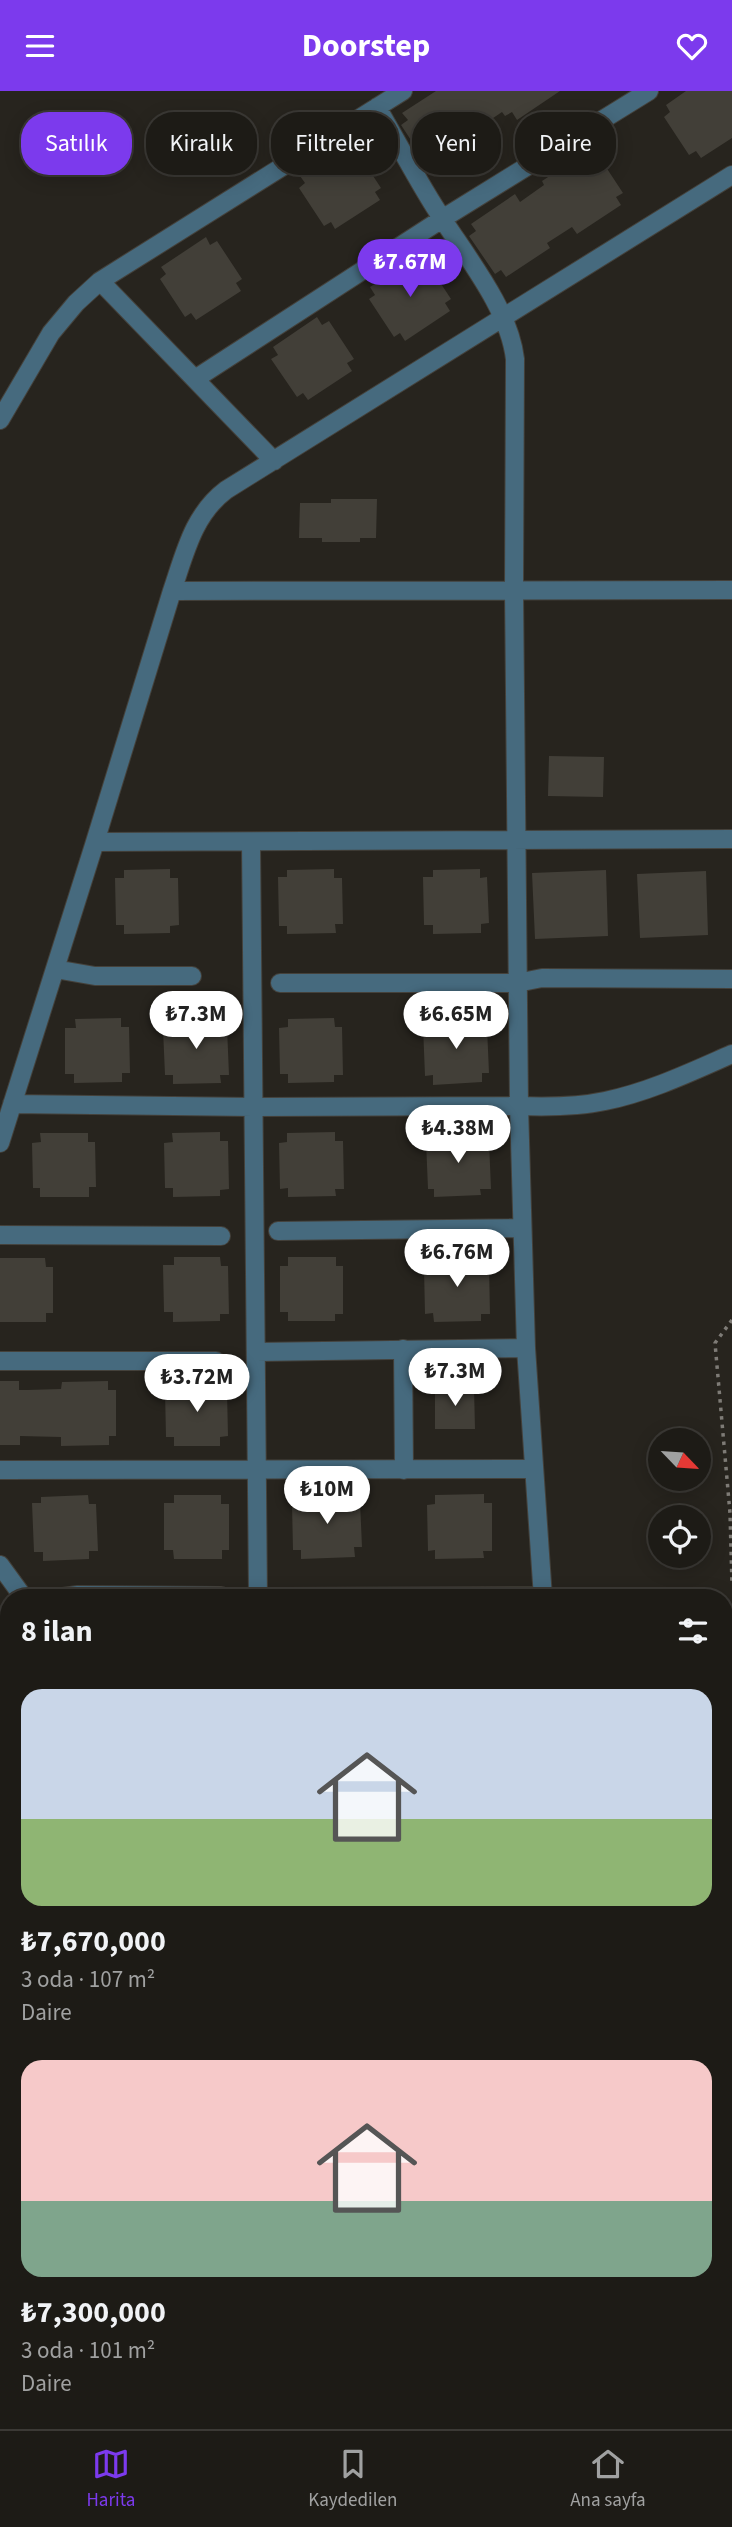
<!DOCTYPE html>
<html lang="tr">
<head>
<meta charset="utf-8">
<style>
  :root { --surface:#1d1b16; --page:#2a2823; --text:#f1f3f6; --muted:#a0a1a1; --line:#3b3935; --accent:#7c3aed }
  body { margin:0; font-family:"Source Sans 3",sans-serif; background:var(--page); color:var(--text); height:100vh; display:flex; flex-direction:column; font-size:26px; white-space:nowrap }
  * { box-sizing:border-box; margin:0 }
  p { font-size:23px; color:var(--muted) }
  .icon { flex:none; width:38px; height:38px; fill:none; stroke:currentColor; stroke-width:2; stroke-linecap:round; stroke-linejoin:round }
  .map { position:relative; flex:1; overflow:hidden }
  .drawer { position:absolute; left:0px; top:1498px; width:733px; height:840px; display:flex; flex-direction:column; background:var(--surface); border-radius:28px 28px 0 0; box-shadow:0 4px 18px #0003,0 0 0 2px var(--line) }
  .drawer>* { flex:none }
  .banner { position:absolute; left:21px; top:21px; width:691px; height:63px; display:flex; gap:14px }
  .needle { width:46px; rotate:115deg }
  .controls { position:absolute; left:648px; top:1337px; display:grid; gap:14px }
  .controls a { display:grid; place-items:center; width:63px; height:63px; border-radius:50%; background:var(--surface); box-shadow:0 4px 18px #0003,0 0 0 2px var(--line); font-size:35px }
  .price { position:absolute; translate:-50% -60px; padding:0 16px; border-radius:24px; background:#fff; color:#222; font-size:23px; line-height:46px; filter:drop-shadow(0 2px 4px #0008) }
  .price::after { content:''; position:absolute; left:50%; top:42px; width:21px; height:16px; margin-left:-10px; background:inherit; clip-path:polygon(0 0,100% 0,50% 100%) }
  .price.active { background:var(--accent); color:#fff }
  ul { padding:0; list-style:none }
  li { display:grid; align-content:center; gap:14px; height:371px; padding:0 21px }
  li span { display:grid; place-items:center; height:217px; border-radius:21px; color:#555 }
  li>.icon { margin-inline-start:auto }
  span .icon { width:126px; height:126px; fill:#fffc; stroke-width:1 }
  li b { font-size:30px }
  h2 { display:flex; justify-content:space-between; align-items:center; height:84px; padding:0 21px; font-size:30px }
  .tag { padding:0 24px; border-radius:28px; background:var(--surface); box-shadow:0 4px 18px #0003,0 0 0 2px var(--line); font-size:24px; line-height:63px }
  .tag.active { background:var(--accent); color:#fff }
  header { display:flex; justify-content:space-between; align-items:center; height:91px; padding:0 21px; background:var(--accent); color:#fff; font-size:32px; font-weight:700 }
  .menu { display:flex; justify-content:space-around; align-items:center; height:98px; border-top:2px solid var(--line); background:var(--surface); font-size:19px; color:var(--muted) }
  .menu a { display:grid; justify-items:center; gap:4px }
  .menu .active { color:var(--accent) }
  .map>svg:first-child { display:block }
</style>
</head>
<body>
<header><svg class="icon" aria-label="menu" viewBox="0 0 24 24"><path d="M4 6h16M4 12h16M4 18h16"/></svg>Doorstep<svg class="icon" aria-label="heart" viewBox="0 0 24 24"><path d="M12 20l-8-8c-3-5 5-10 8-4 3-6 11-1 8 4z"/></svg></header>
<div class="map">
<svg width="732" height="2338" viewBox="0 0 732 2338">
  <rect width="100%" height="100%" fill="#27241e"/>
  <path fill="#423f38" d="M436,0H560L517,29L512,21L505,25L502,21L477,38L482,46L438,75L433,68L426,72L401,34L408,29L402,22Z
    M686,0H732V47L701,67L696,60L689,64L664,26L670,21L666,14Z
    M345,55L350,63L356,59L381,97L375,101L380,109L335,138L331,131L324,135L299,97L305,92L300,85Z
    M586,61L591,68L598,64L623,102L616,106L621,114L577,143L572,136L547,152L550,157L506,186L501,179L495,183L469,145L476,140L471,133L515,103L520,111L544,94L542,90Z
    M206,146L210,154L217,150L242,188L236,192L241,200L196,229L191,222L185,226L160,188L166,183L161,176Z
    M415,167L419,174L426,170L451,208L445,212L450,220L405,250L400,242L394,246L369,208L375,204L370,196Z
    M317,226L322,234L329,230L354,268L347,272L352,280L308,309L303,302L297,306L271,268L278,264L273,256Z
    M331,408H377L376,447H360V451H322V447H299L300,412H331Z
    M549,665L604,666L603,706L548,705Z
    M170,778V787H178L179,834L170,835V842L124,843V834H116L115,787H124V779Z
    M334,778V787H342L343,833H335L336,842L287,843V835H279L278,786H287V779Z
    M480,778V787L487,786L489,832L481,833V842L433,843V834H424L423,786H433V779Z
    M606,779L608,845L535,848L532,782Z
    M706,780L708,844L640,847L637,783Z
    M121,927V936H129L130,982H122V991L74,992V983H65V937H76L75,928Z
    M220,927V936H227L229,984H220L221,992L173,993V984H165L163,938H173V929Z
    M334,927L335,936H342L343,984H334V991L288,992V983H280L279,937L288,936V928Z
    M480,927V936H487L489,982H482V991L433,994V984L425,985L423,935L433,934V929Z
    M220,1041V1050H228L229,1098L220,1099V1105L173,1106V1097H165L164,1052L173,1051L172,1042Z
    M335,1041V1050H343L344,1098H335L336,1105L288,1106V1097L280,1098L279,1052L287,1051V1042Z
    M481,1041V1050H489L491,1098H480L481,1104L434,1106V1098H428L426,1050L434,1049V1043Z
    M40,1042H88V1051H95L96,1096H89V1106H40V1097H33L32,1052L41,1051Z
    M481,1165V1175L489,1174L490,1223H481V1230L434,1231L433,1222L425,1223L424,1177L430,1176V1167Z
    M174,1166H220L221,1175H228L229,1223H220V1230L173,1231V1221H164L163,1174H174Z
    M288,1166H336V1175H343V1223H335V1230H288V1221H280V1175H288Z
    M0,1167H45L46,1176H53V1222H46V1231H0Z
    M0,1290H19V1299H27L61,1298L62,1291L108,1290V1299H116V1345H109V1354L61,1355V1346L20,1345V1354H0Z
    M175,1291H220V1300H227L228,1345L220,1346V1355H174V1346H166L165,1300H175Z
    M435,1296H474L475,1338H435Z
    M352,1402V1411L360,1410L362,1456H354L355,1466L301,1468V1459H293L292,1413H299V1404Z
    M484,1403V1412H492V1460H483L484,1467L435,1468V1459L428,1460L427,1414L435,1413V1404Z
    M88,1404L89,1413H96L98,1460H89V1468L43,1470V1461H34L32,1412H41V1406Z
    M174,1404H221V1413H229V1459H222V1468H174L173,1459H164V1412H174Z"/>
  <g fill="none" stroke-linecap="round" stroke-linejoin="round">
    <g stroke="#44413b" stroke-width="20">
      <path id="minor" d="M100,190L274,370
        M195,288L442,128L649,0
        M0,329L51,242L76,212L100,190L403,0
        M172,500C185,462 193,424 226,399L732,84
        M95,751L172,500L732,499
        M251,751L258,1507
        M55,878L95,885H192
        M280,892H517L542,887L732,888
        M12,1013L253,1016L519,1015L514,499L515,268C509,216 464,163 436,118C415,85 397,50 377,16
        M0,1052L95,751L732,748
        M278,1140L522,1137
        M0,1144L221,1145
        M403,1258L404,1379
        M256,1261L526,1257
        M0,1270H216
        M0,1379L532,1378
        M0,1474L24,1507
        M282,1506L543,1505
        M56,1507L78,1504L221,1505
        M543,1507L526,1257L519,1015C547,1016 577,1016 605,1010C649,1001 691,981 732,963
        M0,2026L9,2030
        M724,2127L732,2132
        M724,2195L732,2199
        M523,2329L528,2338"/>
    </g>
    <path stroke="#7e7b76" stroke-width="3.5" stroke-dasharray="3.5 5" stroke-linecap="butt" d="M732,1229L715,1252L730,1422L732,1493
      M724,1893L732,1889"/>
    <use href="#minor" stroke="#466a7e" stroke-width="18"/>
  </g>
</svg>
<div class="controls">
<a><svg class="needle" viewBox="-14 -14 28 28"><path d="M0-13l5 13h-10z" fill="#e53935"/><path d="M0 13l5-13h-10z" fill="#a0a1a1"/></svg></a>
<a><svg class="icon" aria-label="locate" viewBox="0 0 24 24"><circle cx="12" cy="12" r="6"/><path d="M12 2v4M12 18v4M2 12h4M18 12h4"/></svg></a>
</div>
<b class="price active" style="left:410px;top:208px">₺7.67M</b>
<b class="price" style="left:196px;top:960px">₺7.3M</b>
<b class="price" style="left:456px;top:960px">₺6.65M</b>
<b class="price" style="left:458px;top:1074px">₺4.38M</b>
<b class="price" style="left:457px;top:1198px">₺6.76M</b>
<b class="price" style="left:455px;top:1317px">₺7.3M</b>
<b class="price" style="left:197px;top:1323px">₺3.72M</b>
<b class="price" style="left:327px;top:1435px">₺10M</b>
<div class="banner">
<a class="tag active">Satılık</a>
<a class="tag">Kiralık</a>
<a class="tag">Filtreler</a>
<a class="tag">Yeni</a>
<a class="tag">Daire</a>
</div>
<section class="drawer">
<h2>8 ilan<svg class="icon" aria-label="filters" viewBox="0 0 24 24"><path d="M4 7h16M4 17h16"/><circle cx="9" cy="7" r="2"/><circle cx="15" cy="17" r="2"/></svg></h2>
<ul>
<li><span style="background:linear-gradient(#c9d6e8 60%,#8fb573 0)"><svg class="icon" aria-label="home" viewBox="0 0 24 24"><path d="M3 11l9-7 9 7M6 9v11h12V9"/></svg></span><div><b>₺7,670,000</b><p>3 oda · 107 m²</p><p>Daire</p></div></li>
<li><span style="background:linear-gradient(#f6c9c9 65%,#7fa58c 0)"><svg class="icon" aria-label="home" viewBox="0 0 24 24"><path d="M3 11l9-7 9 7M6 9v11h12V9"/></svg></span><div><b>₺7,300,000</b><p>3 oda · 101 m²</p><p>Daire</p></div></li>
</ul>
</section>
</div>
<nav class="menu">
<a class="active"><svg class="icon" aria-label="map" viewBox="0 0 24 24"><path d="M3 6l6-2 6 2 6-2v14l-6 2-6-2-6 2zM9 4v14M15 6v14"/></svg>Harita</a>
<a><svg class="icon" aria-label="saved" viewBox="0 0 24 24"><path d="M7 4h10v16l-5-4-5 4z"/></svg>Kaydedilen</a>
<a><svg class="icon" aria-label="home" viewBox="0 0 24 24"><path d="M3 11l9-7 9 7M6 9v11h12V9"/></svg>Ana sayfa</a>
</nav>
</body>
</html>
